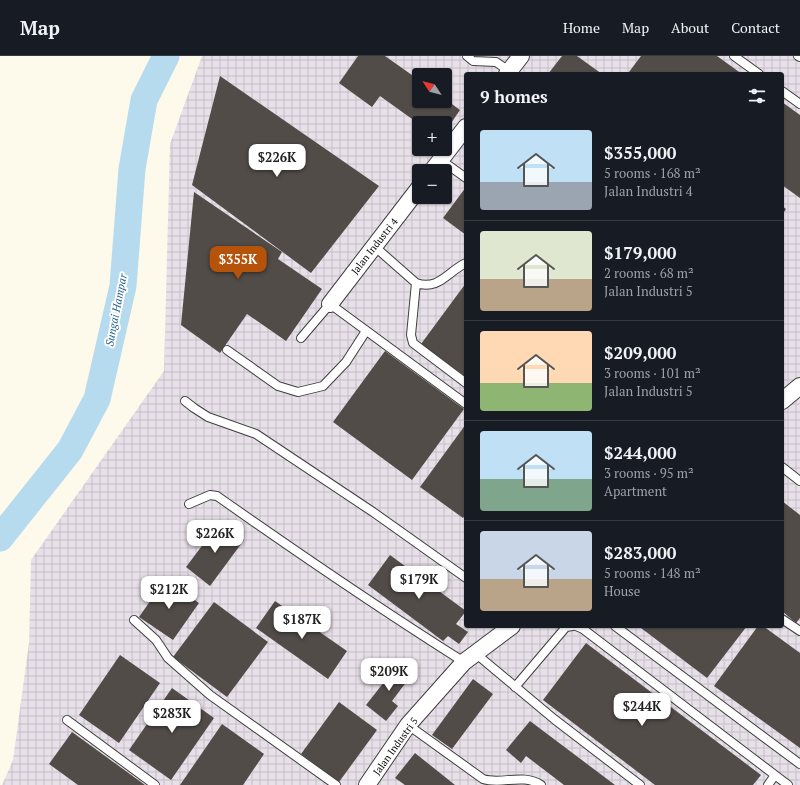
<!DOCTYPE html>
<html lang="en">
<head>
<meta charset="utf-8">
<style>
  :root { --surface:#171b24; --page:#20242c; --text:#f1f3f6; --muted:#9ea1a6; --line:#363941; --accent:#b45309 }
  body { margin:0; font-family:"PT Serif",serif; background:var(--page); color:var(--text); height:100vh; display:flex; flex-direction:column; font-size:15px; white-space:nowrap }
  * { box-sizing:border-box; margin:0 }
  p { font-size:13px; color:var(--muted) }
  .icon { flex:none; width:22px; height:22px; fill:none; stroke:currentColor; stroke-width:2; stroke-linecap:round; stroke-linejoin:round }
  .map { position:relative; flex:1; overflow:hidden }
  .drawer { position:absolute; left:464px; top:16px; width:320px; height:556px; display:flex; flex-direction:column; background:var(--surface); border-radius:4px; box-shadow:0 1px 3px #0004 }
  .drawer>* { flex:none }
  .needle { width:26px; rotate:306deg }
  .buttons { position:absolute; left:412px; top:12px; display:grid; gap:8px }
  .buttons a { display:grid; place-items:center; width:40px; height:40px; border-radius:4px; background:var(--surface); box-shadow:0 1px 3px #0004; font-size:20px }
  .price { position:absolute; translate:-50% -34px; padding:0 9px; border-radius:8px; background:#fff; color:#222; font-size:13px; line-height:26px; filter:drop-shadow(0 1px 2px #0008) }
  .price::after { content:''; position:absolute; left:50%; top:24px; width:12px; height:9px; margin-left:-6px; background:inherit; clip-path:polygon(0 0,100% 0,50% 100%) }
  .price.current { background:var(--accent); color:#fff }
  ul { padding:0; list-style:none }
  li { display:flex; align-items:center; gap:12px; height:100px; padding:0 16px }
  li+li { border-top:1px solid var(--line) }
  li span { display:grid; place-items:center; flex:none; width:112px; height:80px; border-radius:4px; color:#555 }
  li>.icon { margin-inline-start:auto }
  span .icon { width:48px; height:48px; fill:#fffc; stroke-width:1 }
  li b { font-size:17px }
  h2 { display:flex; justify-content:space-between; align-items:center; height:48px; padding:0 16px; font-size:17px }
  header { display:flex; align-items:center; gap:24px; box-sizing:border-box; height:56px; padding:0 20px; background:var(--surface); border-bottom:1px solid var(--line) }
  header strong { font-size:19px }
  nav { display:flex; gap:22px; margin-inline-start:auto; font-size:14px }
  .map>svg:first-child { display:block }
</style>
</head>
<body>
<header>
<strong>Map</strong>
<nav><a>Home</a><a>Map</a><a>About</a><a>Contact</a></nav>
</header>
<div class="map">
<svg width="800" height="729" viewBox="0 0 800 729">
  <defs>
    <pattern id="industrial-grid" width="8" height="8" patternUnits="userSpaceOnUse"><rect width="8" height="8" fill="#e8e0e9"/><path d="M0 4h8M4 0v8" fill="none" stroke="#c6bfc6"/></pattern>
  </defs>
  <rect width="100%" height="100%" fill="#fdf9eb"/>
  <path fill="url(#industrial-grid)" fill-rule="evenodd" d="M202,0H800V729H2L13,704L29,587L31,504L164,315L170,88ZM466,18H782V570H466ZM419,19H445V45H419ZM419,67H445V93H419ZM419,115H445V141H419Z"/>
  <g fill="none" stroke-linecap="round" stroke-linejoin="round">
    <path stroke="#b6dbee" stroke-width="27" d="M0,482L70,394L97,343L123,230L132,113L144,44L166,0"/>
  </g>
  <path fill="#524c49" d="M358,0H385L419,24V45H445V43L460,54L445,76V67L419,68L380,40L372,51L339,27Z
    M562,0H577L602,18H548Z
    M641,0H717L742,18H632L629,16Z
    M220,20L379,130L311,217L192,129Z
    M782,46L800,59V142L782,129Z
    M466,131V179L443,162Z
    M194,136L282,196L278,203L322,233L286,285L247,258L220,297L181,269Z
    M782,150L786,153L782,159Z
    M466,227V321L421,288Z
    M385,295L464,353L412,424L333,366Z
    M466,368V458L463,462L420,431Z
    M782,445L800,459V562L796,567L782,555Z
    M220,466L244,484L210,530L186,511Z
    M390,499L466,555L456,568L468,576L459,588L448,580L443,585L368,529Z
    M165,524L199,547L173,584L139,561Z
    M275,545L347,595L328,623L256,572Z
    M214,546L268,586L227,641L173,601Z
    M643,570H747L707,622L641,572Z
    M758,570H763L800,597V692L714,630Z
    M586,587L761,719L753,729H655L543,644Z
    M120,599L160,627L119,687L79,659Z
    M399,607L413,617L392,645L398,650L386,665L366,649Z
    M473,623L493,638L452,693L432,679Z
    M172,632L214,662L171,724L129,694Z
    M339,646L377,674L339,726L301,698Z
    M530,665L615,729H564L526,700L521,707L506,694Z
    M222,668L264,698L243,729H180Z
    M72,676L145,729H78L49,708Z
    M415,697L455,729H405L395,722Z"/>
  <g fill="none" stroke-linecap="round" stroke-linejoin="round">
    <g stroke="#3e3e3e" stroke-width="10">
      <path id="lane" d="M467,0L473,5L496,6L509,15
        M734,0L759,18
        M798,0L800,1
        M782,35L800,48
        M441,104L466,122
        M374,190L416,227C439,235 448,215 466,207
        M416,227L411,279L413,287L466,327
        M301,282L330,248L466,348
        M227,294L278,330L298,336L323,330L346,306L366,275
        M185,345L194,352L208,361L256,378L373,456L466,522
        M782,411L800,425
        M189,448L210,439L217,440C298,497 380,553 464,606
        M782,563L800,575
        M134,564L156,584L168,602L210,639L336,729
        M576,570L583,573L788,729
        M615,570L800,708
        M475,597L554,663L640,729
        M515,631L566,571L573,570
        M67,664L155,729
        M408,669L483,723C501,729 523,717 541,729
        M768,729L775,719"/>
    </g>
    <g stroke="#3e3e3e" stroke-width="18">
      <path id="street" d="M507,18L521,0
        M432,115L466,71
        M330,248L419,132
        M782,345L800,330
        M367,729L408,669L464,606L512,570"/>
    </g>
    <use href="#lane" stroke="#fff" stroke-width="8"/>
    <use href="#street" stroke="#fff" stroke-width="16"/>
  </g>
  <g text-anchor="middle" stroke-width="4" stroke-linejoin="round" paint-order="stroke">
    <g font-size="10" fill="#0b0b0b" stroke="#fff">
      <text transform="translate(374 190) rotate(-52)" y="4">Jalan Industri 4</text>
      <text transform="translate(395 690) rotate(-54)" y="4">Jalan Industri 5</text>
    </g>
    <g font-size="11" font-style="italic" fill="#23638e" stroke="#fff">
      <text transform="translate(116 254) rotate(-79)" y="4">Sungai Hampar</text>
    </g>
  </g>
</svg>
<div class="buttons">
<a><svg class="needle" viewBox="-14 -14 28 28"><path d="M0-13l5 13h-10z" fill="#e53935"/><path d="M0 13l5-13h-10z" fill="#9ea1a6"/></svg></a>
<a>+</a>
<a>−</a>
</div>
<b class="price" style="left:277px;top:122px">$226K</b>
<b class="price current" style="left:238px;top:224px">$355K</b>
<b class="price" style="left:215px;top:498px">$226K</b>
<b class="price" style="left:419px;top:544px">$179K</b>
<b class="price" style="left:169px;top:554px">$212K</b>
<b class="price" style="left:302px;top:584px">$187K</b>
<b class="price" style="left:389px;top:636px">$209K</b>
<b class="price" style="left:642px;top:671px">$244K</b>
<b class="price" style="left:172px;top:678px">$283K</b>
<section class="drawer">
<h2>9 homes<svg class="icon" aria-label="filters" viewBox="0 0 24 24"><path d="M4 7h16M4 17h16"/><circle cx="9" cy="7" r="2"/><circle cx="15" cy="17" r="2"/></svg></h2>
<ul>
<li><span style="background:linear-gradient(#bfe0f5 65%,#9aa5b1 0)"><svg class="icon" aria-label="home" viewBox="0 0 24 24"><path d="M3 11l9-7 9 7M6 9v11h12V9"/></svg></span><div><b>$355,000</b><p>5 rooms · 168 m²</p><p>Jalan Industri 4</p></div></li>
<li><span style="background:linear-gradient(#dfe7d0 60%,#b9a48a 0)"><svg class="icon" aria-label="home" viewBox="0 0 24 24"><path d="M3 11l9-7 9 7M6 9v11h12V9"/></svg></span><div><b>$179,000</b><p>2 rooms · 68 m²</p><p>Jalan Industri 5</p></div></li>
<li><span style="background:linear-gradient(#ffd9b3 65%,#8fb573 0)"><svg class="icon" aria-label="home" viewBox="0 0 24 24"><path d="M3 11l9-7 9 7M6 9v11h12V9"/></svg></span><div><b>$209,000</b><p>3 rooms · 101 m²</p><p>Jalan Industri 5</p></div></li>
<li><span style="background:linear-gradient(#bfe0f5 60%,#7fa58c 0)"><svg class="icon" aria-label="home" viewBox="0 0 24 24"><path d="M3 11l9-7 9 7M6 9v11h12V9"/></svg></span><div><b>$244,000</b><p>3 rooms · 95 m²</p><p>Apartment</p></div></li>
<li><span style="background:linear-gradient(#c9d6e8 60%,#b9a48a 0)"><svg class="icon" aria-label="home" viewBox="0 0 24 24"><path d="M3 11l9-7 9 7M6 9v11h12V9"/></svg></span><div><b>$283,000</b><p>5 rooms · 148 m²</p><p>House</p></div></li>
</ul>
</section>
</div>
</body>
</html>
